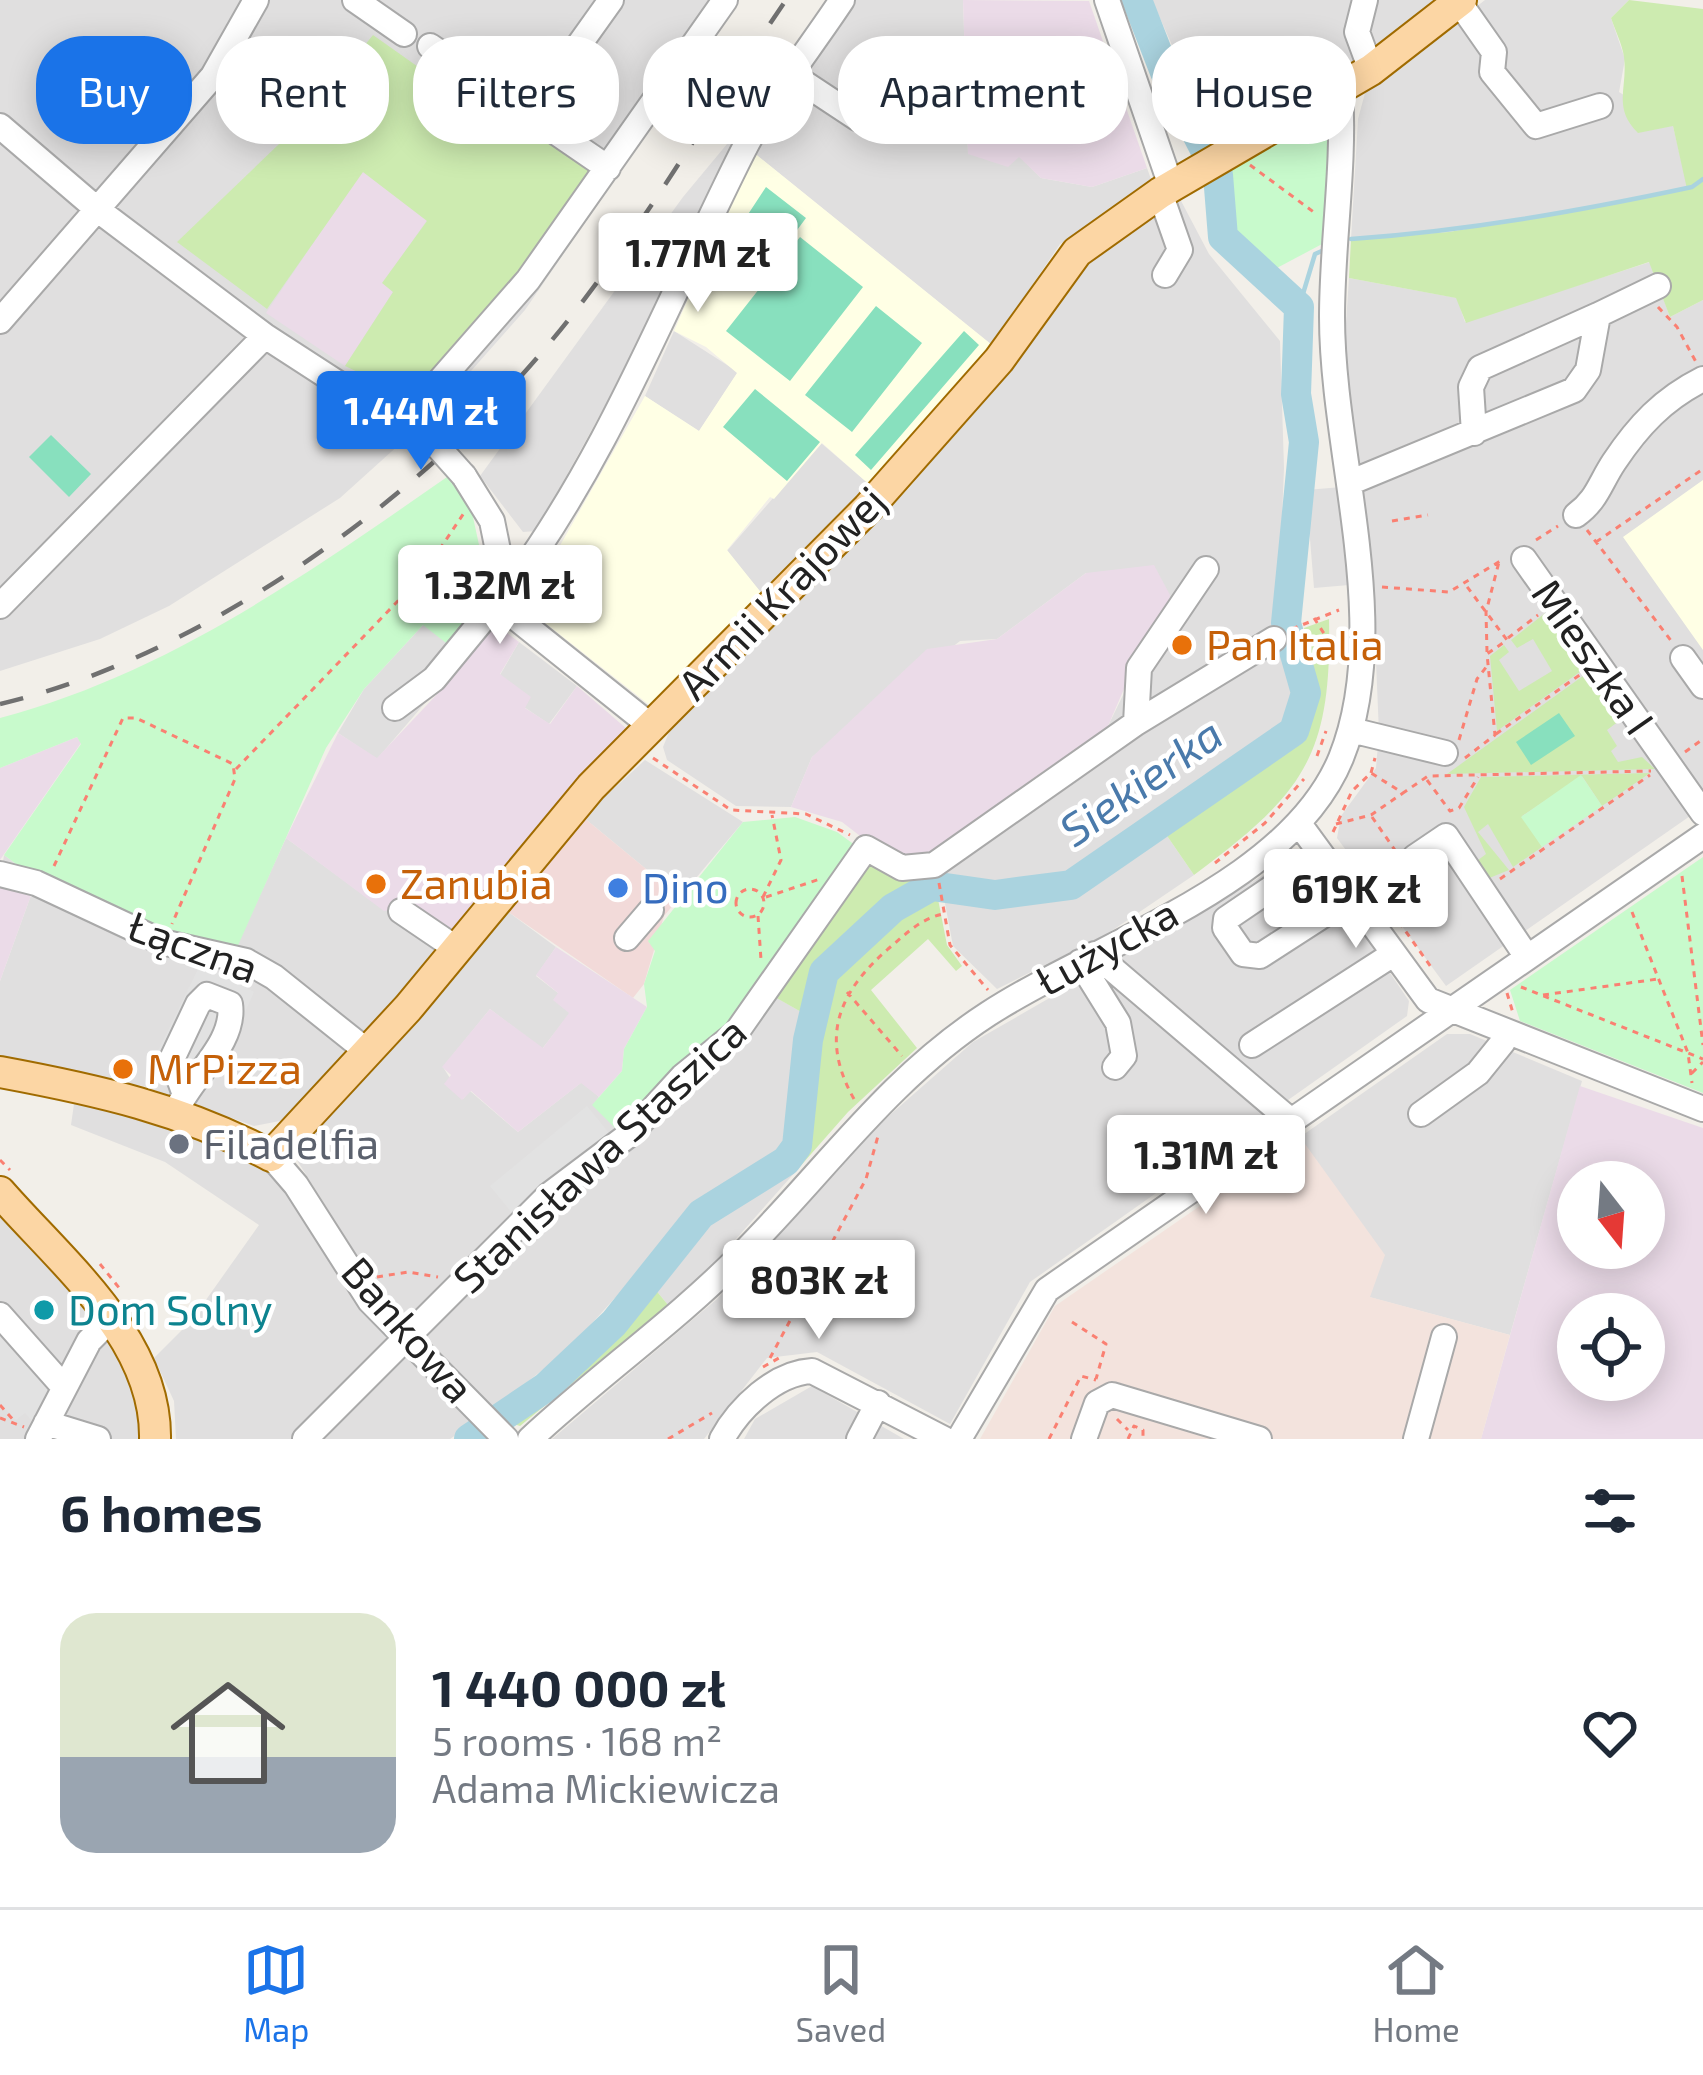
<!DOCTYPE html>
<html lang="en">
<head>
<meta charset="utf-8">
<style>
  :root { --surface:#fff; --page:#f2f2f3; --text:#1f2937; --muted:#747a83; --line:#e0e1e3; --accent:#1a73e8 }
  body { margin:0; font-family:"Exo 2",sans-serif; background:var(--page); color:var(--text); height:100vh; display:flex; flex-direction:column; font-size:45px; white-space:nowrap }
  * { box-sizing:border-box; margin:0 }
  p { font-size:39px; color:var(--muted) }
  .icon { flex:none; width:66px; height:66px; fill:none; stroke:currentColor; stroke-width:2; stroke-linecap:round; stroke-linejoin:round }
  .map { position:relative; height:1439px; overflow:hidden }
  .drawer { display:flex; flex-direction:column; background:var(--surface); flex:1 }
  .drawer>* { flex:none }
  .hud { position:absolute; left:36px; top:36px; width:1632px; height:108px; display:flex; gap:24px }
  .needle { width:78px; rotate:163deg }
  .tools { position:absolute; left:1557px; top:1161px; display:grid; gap:24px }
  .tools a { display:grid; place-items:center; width:108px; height:108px; border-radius:50%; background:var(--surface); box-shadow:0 6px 30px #0003; font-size:60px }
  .price { position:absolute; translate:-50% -102px; padding:0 27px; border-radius:12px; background:#fff; color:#222; font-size:39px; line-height:78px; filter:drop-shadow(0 3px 6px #0008) }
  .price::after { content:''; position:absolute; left:50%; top:72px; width:36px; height:27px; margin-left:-18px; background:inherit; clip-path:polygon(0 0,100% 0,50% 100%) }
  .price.on { background:var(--accent); color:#fff }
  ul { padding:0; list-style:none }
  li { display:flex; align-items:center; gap:36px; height:300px; padding:0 60px }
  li+li { border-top:3px solid var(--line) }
  li span { display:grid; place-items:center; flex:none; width:336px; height:240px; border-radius:36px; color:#555 }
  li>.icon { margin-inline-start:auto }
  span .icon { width:144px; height:144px; fill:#fffc; stroke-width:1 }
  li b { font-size:51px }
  h2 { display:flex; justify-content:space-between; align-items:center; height:144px; padding:0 60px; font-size:51px }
  .chip { padding:0 42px; border-radius:48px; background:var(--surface); box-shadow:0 6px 30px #0003; font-size:42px; line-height:108px }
  .chip.on { background:var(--accent); color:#fff }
  .menu { display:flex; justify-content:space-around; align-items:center; height:168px; border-top:3px solid var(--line); background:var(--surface); font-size:33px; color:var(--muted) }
  .menu a { display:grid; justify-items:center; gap:6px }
  .menu .on { color:var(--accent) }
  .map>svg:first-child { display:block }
</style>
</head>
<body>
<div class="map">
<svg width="1703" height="1439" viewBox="0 0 1703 1439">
  <rect width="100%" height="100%" fill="#f2efe9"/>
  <path fill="#e0dfdf" d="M0,0H738L525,310L432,415L340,498L169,606L100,639L0,671Z
    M854,0H963L968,154L1019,156L1041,178L1092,187L1147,168L1152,182L1060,244L992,345L753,152Z
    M1152,0H1444L1353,66L1216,145Z
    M1485,0H1629L1611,18L1625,59L1619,92L1673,126L1688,189L1449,232L1351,239L1358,119L1365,93Z
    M732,138L739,142L666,295L536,531L523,532L480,476L683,197Z
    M1179,197L1209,254L1280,341L1284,468L1278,620L1270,626L1297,679L1287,720L1059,879L998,885L949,878L940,857L1108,726L1123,695L1143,645L1086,573L997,639L960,641L812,757L791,807L736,806L667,760L663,747L672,725L909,488L1007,372L1080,269Z
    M1650,262L1670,317L1703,300V807L1446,986L1337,838L1341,816L1376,768L1379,733L1373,591L1344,352L1349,278L1457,298L1465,322Z
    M674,331L738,372L699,431L645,396Z
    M821,443L871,486L763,595L727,551Z
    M1342,487L1349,585L1314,588L1306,490Z
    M491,600L499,627L485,633L377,759L338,733L364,689L424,624L450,646Z
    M519,642L577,686L549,724L524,707L500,675Z
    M645,760L743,822L680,897L583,817Z
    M1163,830L1194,875L1107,934L997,989L953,946L944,898L1070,894Z
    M286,838L384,910L403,908L448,939L285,1120L254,1126L143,1086L0,1062V981L34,887L0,881L4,855L24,870L235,950Z
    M1295,857L1323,874L1409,1001L1407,1016L1030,1282L950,1424L817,1352L767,1358L704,1439H552L717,1299L866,1136L973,1042Z
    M507,911L556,947L536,976L558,993L570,1013L542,1049L490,1009L443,1067L463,1099L470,1091L518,1132L582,1082L599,1097L593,1105L763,990L803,1013L794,1126L784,1150L686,1219L567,1351L492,1409L370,1276L293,1154Z
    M1447,1034H1470L1582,1081L1510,1335L1369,1297L1300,1137Z
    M75,1097L179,1128L276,1176L474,1422L450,1439H176L174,1401L154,1358L191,1321L259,1225L165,1162L71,1125Z
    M795,1164L797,1170L713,1265L668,1305L650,1283L701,1222Z
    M0,1206L126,1359L146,1439H0Z
    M812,1386L904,1439H744L755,1419Z"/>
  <path fill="#f2dad9" d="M583,817L680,897L664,916L644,984L633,998L507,911Z"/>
  <path fill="#ebdbe8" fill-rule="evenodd" d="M963,0L1089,1L1147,168L1092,187L1041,178L1019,157L1008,167L968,154Z
    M362,171L427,220L383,283L393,292L345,366L266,313Z
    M1154,565L1170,595L1168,612L1143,645L1108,726L940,857L886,856L842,822L791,807L812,757L927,649L997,639L1086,573Z
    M499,627L519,642L500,674L531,697L525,708L550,724L577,686L627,729L575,783L448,939L403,908L384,911L286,838L338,733L377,758L441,690L485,633Z
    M77,737L81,743L0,860V768Z
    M0,881L34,887L0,981Z
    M556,947L647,1007L624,1049L622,1071L599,1097L581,1083L518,1132L471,1091L462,1100L444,1084L451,1075L442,1067L490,1009L543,1048L569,1013L553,1000L558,993L536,975Z
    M1580,1086L1703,1128V1439H1481ZM1578,1182H1644V1248H1578ZM1578,1314H1644V1380H1578Z"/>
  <path fill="#ffffe5" d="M753,152L992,345L871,486L822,443L774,499L770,497L727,550L763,595L652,707L525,607L645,396L699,431L737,373L706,347L674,331Z
    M1703,480V650L1623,537Z"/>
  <path fill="#f3e3dd" d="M1300,1137L1385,1255L1370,1297L1510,1335L1481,1439H980L1055,1306Z"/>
  <path fill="#cdebb0" d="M1629,0L1703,9V300L1670,317L1649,262L1466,323L1456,298L1349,278L1351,239L1449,232L1687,189L1673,126L1638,133C1612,107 1628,88 1624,57C1622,44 1615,30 1611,18Z
    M373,35L431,76L438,69L595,173L530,264L413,398L345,366L393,292L382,283L427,221L363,172L267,309L177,242L302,122Z
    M1549,610L1591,664L1497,731L1490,656L1504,645L1509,652L1499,660L1519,691L1552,671L1533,639L1517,648L1511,640Z
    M1329,619C1332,757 1303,794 1194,875L1163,830L1301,730L1314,680L1304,628Z
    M1594,668L1612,696L1605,702L1619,721L1607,730L1617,746L1611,751L1618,762L1642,757L1655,769L1447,774Z
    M1650,773L1602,806L1582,776L1522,816L1542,847L1513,867L1488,824L1478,832L1509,870L1487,879L1473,864L1486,854L1464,807L1481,777Z
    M867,866L927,875L825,960L803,1013L773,996Z
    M937,894L947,945L962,966L956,971L928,939L871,990L917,1048L848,1112L797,1170L807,1140L816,1032L827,982L841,962L901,909Z
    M650,1283L668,1305L520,1426L507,1422L600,1345Z"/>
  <path fill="#c8facc" d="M1304,123L1322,124L1328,133L1324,243L1275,269L1236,233L1228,167Z
    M447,477L471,508L491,600L450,646L423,625L364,689L326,748L236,950L180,940L24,870L4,855L81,744L77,737L0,768V718C168,673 306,575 447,477Z
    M1581,775L1602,806L1542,847L1521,817Z
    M795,817L837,832L859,848L763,990L620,1133L592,1105L622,1071L624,1049L647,1007L644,984L655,951L648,941L743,822Z
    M1703,857V1093L1520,1021L1510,990Z"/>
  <path fill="#88e0be" d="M766,187L806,218L754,288L716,263Z
    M800,237L863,287L790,381L726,331Z
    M876,306L922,343L852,432L805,395Z
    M964,331L979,345L871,470L855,455Z
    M755,389L820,442L787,481L723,427Z
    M51,435L91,474L69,497L29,457Z
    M1559,713L1575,736L1531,765L1516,742Z"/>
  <path fill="#e2e2e2" d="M201,963L254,992L211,1089L148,1071Z
    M587,1106L613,1138L516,1218L490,1186Z
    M0,1305L62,1375L38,1427L25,1413L16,1420L0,1403Z"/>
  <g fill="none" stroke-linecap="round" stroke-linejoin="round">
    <path stroke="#aad3df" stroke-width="4.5" d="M1351,239C1467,231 1579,211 1692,187L1703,179
      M1299,307L1315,254L1324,250"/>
    <path stroke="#aad3df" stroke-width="30" d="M469,1439L546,1387L614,1323L701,1214L786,1161L797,1146L808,1040L824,972L893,908L932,886L995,895L1071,885L1294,731L1306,693L1286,623L1304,442L1296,394L1299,307L1223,237L1218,175L1165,72L1137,0"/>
    <g stroke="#a9a9a9" stroke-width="28">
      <path id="minor" d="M355,0L404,34
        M1107,0L1171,186
        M1365,0L1357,32L1371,70
        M1459,2L1494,52L1492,72L1536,126L1600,106
        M430,46L608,168
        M792,75L857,118L899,55
        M529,115L611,0
        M0,126L98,210L265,336L356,395L409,416L420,427
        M1160,193L1180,250L1165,275
        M0,321L213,76L256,0
        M409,416L528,280L725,0
        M1474,433L1471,387L1480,368L1598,315
        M464,476L492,521L511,614L651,726
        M1349,483L1574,390L1588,370L1598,315L1658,286
        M1576,515C1597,500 1600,483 1614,462C1638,426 1663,399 1703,379
        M1524,559L1703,813
        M505,595C607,460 667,302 742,153C769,99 809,50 842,0
        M0,606L265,336
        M1683,658L1703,686
        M395,708L434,679L485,617L507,606
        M1136,723L1139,668L1206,569
        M1351,730L1445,753
        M1300,825L1428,1000L1703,1109
        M1415,857L1446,836L1527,957
        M1301,868L1226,919L1225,928L1243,954L1260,956L1353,896
        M0,874L36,883L162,942L246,961L274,977L368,1052
        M401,911L457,949
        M627,938L651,910
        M1095,954L1291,1121
        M1080,962L1118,1023L1124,1056L1115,1067
        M1252,1045L1384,960
        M176,1112C189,1078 236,1044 230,1004L207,995L198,1004L172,1059L184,1092
        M1421,1114L1478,1073L1503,1042
        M271,1156L296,1185L370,1301L506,1439
        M0,1315L63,1386
        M46,1423L98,1439
        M38,1439L89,1341L111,1319
        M305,1439L549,1195L630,1134L683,1076L736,1033L866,848L902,868L934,865L1136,723L1274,639
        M530,1439C599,1375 676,1321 742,1254C824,1172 888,1079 988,1014C1097,943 1289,885 1341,758C1394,626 1332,455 1332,317C1332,241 1345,166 1340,90
        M722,1439C739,1408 775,1373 812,1371L944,1439
        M859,1439L878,1403
        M959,1439L1047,1290L1703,836
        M1084,1439L1097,1403L1112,1395L1259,1439
        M1416,1439L1444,1337"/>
    </g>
    <g stroke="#a06b00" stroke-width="34">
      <path id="major" d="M0,1072C97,1090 183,1109 271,1156L408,1008L591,787L868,508L999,360L1077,252L1160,193L1371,70L1461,0
        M0,1192C61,1262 157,1339 155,1439"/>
    </g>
    <path stroke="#fa8072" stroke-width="3" stroke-dasharray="6 6" stroke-linecap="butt" d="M1250,165L1315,213
      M1658,307L1677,327L1696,362
      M1392,521L1428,515
      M1587,530L1672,642
      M1536,540L1558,526
      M1596,542L1703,469
      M422,577L472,602
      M1382,587L1449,592L1502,560
      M1314,618L1341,660
      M1292,629L1339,610
      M1508,638L1538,615
      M1487,652L1486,612L1499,562
      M1496,734L1581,674
      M1459,740L1477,679L1487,666
      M1685,752L1703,739
      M1317,756L1326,731
      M653,758L731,810L806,814L850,835
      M1465,758L1495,735L1487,654L1507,640L1465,584
      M236,769L421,577L464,513
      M1371,773L1375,758
      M1427,780L1450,811L1459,808L1478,777
      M1372,817L1397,853
      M1336,824L1371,815L1403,793
      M1333,832L1352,791L1371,773L1403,793L1428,776L1651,771
      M1215,863L1265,823L1304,779
      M54,866L123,718H136L233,764L235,779L172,924
      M1682,876L1703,1045
      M1500,879L1650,775
      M939,883L950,945L988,990
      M736 903a14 14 0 1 1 28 0a14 14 0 1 1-28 0Z
      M763,897L781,860L772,815
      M766,897L820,879
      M1385,904L1415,883L1413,876
      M1392,912L1431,967
      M1632,912L1688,1053L1692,1083
      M758,916L761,960
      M1521,987L1703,1059
      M847,992L902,1056
      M1507,993L1513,1013
      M1543,995L1658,979
      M1692,1073L1703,1062
      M854,1099C819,1037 839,992 888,949C906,934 920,919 943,914
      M0,1160L10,1170
      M100,1264L120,1289
      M377,1277L408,1272L438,1277
      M1072,1322L1106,1344L1096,1379
      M770,1358L866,1179L878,1136
      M763,1367L779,1358
      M0,1405L16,1423
      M0,1418L24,1427
      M1117,1419L1128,1430
      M668,1439L712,1413
      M1049,1439L1081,1376L1096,1380
      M1128,1439L1134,1426L1143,1430V1439"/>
    <use href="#minor" stroke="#fff" stroke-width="24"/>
    <use href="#major" stroke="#fcd6a4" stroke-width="30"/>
    <path stroke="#707070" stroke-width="4.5" stroke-dasharray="24 24" stroke-linecap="butt" d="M0,704C198,658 412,505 542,352C634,244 706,117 786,0"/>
    <g stroke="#a9a9a9" stroke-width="28" stroke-linecap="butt">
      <path id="minor-bridge" d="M422,429L464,476"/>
    </g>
    <use href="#minor-bridge" stroke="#fff" stroke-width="24"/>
  </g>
  <g fill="#e8710a" stroke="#fff" stroke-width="4.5">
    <circle cx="1182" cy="645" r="12"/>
    <circle cx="376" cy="884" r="12"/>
    <circle cx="123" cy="1069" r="12"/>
  </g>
  <circle fill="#3f7fe0" stroke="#fff" stroke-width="4.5" cx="618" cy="888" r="12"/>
  <circle fill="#6b7280" stroke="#fff" stroke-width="4.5" cx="179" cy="1144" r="12"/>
  <circle fill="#0f9aa8" stroke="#fff" stroke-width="4.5" cx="44" cy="1310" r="12"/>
  <g text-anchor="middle" stroke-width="9" stroke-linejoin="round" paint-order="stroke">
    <g font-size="42" fill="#222" stroke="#fff">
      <text transform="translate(782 593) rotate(-46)" y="15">Armii Krajowej</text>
      <text transform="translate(1593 657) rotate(55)" y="15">Mieszka I</text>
      <text transform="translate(193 947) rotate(20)" y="15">Łączna</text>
      <text transform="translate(1107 947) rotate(-29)" y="15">Łużycka</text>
      <text transform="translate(600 1155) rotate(-43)" y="15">Stanisława Staszica</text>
      <text transform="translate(408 1330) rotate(49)" y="15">Bankowa</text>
    </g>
    <g font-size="42" fill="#c56008" stroke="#fff" text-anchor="start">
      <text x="1206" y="660">Pan Italia</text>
      <text x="400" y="899">Zanubia</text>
      <text x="147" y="1084">MrPizza</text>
    </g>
    <g font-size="42" fill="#366cbe" stroke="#fff" text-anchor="start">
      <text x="642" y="903">Dino</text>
    </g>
    <g font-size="42" fill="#5b616d" stroke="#fff" text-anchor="start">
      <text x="203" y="1159">Filadelfia</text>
    </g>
    <g font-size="42" fill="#0d838f" stroke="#fff" text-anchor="start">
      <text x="68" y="1325">Dom Solny</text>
    </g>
    <g font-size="45" font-style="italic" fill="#4a7aab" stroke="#fff">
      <text transform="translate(1141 782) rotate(-35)" y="16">Siekierka</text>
    </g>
  </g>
</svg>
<div class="tools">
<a><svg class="needle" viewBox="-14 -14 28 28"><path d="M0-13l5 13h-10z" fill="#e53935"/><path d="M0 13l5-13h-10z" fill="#747a83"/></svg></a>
<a><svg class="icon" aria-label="locate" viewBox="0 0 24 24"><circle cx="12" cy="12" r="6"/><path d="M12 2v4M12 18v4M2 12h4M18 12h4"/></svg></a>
</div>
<b class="price" style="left:698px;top:315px">1.77M zł</b>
<b class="price on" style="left:421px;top:473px">1.44M zł</b>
<b class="price" style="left:500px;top:647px">1.32M zł</b>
<b class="price" style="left:1356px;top:951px">619K zł</b>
<b class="price" style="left:1206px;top:1217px">1.31M zł</b>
<b class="price" style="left:819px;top:1342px">803K zł</b>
<div class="hud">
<a class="chip on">Buy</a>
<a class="chip">Rent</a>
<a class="chip">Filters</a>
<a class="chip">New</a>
<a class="chip">Apartment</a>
<a class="chip">House</a>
</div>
</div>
<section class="drawer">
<h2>6 homes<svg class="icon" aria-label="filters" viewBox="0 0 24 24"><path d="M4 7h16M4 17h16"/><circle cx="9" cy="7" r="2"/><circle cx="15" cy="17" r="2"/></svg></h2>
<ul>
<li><span style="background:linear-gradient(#dfe7d0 60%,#9aa5b1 0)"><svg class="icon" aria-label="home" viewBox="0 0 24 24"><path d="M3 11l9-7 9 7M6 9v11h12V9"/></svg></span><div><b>1 440 000 zł</b><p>5 rooms · 168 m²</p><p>Adama Mickiewicza</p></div><svg class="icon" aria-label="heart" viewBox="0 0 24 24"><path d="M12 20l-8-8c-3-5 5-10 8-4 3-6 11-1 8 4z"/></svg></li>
</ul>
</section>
<nav class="menu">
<a class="on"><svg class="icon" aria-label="map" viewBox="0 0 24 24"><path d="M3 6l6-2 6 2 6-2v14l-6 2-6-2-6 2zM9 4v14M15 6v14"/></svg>Map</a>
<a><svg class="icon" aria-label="saved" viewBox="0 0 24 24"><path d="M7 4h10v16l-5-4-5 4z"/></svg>Saved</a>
<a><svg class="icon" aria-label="home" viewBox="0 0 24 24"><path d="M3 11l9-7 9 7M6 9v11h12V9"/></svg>Home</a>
</nav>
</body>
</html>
